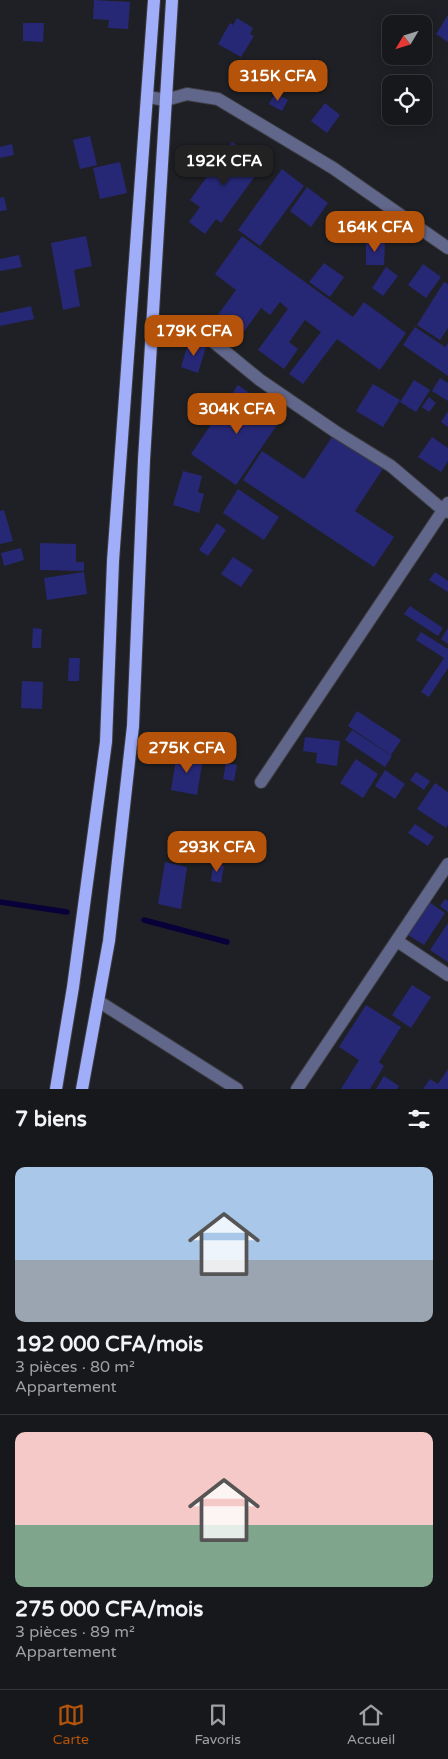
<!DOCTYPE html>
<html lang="fr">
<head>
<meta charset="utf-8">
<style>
  :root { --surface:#17181c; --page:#242529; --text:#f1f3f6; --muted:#9ea0a3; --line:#36373b; --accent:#b45309 }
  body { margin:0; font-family:"Varela Round",sans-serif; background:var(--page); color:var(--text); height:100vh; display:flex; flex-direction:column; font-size:19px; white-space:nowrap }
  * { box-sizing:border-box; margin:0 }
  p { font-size:16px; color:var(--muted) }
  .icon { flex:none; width:28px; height:28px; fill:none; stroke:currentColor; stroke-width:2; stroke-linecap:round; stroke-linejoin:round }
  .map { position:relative; height:1089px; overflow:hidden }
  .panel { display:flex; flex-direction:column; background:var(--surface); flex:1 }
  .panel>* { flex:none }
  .needle { width:32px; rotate:232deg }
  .buttons { position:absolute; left:382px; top:15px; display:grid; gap:10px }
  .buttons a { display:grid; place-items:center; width:50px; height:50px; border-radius:10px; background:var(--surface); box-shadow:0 2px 12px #0003,0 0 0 1px var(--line); font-size:25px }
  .price { position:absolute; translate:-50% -42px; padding:0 11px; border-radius:10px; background:var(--accent); color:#fff; font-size:16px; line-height:32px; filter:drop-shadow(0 1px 2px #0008) }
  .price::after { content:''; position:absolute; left:50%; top:30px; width:15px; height:11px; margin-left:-8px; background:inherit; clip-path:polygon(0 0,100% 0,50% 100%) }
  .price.on { background:#222; color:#fff }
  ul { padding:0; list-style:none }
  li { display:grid; align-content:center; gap:10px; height:265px; padding:0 15px }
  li+li { border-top:1px solid var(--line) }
  li span { display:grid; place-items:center; height:155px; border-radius:10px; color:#555 }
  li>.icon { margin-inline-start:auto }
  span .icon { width:90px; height:90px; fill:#fffc; stroke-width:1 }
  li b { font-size:21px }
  h2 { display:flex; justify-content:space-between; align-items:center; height:60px; padding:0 15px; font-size:21px }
  .menu { display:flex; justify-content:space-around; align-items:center; height:70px; border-top:1px solid var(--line); background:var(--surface); font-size:14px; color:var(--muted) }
  .menu a { display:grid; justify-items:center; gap:2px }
  .menu .on { color:var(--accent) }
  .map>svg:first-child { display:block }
</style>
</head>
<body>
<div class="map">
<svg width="448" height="1089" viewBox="0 0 448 1089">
  <rect width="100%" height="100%" fill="#1f2025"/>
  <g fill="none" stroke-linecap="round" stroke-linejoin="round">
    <path stroke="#080038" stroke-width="5.5" d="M0,902L67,912
      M144,920L227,942"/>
  </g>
  <path fill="#272875" d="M94,0L130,2L128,29L108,28L109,20L93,19Z
    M448,15V42L436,34Z
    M237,18L253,28L250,34L254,36L241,57L218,44L230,23L233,25Z
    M23,23H44L43,42L23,41Z
    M275,93L288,100L282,111L269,104Z
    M325,103L340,115L327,133L311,121Z
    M90,136L97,165L80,169L73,140Z
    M232,142L263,165L221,223L216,219L205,234L189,222L200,207L190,200Z
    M12,144L14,155L0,158V147Z
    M120,162L127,193L100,199L93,168Z
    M282,169L304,186L260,246L238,230Z
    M307,187L328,203L311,227L290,211Z
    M4,197L7,210L0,211V198Z
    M86,236L92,266L74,270L80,306L63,310L51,243Z
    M242,236L353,317L364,302L406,333L380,370L337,339L303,384L289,374L321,332L305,320L289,342L298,349L284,369L258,350L288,309L280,302L270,315L261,308L240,337L215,319L236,290L215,274Z
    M366,241H385L384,265H366Z
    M19,255L22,267L0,271V259Z
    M324,263L344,277L330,297L309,282Z
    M423,264L441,277L426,298L408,285Z
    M386,267L398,276L383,296L372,288Z
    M444,282L448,284V328L440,340L417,325Z
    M31,306L34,319L0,326V313Z
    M415,327L445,347L448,343V376L403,345Z
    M189,341L206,347L198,373L181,367Z
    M440,378L448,383V401L432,391Z
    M414,380L430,390L416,412L400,402Z
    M373,384L400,400L383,427L356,411Z
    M238,385L283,416L236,485L191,454Z
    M429,397L436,403L429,412L422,407Z
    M448,411V427L441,422Z
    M334,434L384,467L355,511L394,537L374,567L243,480L262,451L304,479Z
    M432,437L448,448V461L441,472L418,457Z
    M183,471L202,476L198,492L204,494L199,513L173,505Z
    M238,489L279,517L264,540L223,513Z
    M4,510L13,541L0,544V511Z
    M217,523L226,530L208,556L199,550Z
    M40,543L76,544V562H84V571L40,570Z
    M21,548L24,560L4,566L1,553Z
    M233,557L253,570L241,587L221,574Z
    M84,572L87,594L47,600L44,578Z
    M435,572L448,581V592L429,580Z
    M410,606L443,628L438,636L404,614Z
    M33,628L42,629L41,648H32Z
    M448,628V644L441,639Z
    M421,632L448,649V668L429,697L421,692L444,658L416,640Z
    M69,658H80L79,681H68Z
    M22,681L43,682L42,709L21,708Z
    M357,711L401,740L391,755L348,726Z
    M352,730L392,756L385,767L345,740Z
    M305,737L340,741L337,766L316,763L317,753L303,751Z
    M177,753L203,758L197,795L171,790Z
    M356,759L378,774L363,798L340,783Z
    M226,763L237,765L234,781L223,779Z
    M385,770L405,784L395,799L375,786Z
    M416,772L430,781L424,790L410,780Z
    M435,783L448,792V824L446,828L417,809Z
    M415,824L434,837L428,846L408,833Z
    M165,862L187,867L181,909L158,904Z
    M213,864L224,866L221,883L211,881Z
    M445,899L448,901V912L440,906Z
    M429,902L445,913L424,945L408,935Z
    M448,923V962L430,950Z
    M412,985L431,997L411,1028L392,1015Z
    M366,1005L401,1027L379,1062L384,1066L370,1089H341L359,1060L339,1047Z
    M448,1069V1089H423L430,1079L438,1084Z
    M384,1076L399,1086L397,1089H376Z"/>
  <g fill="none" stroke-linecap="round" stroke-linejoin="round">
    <g stroke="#3b3c40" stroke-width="14">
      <path id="minor" d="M148,97L166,100L187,94L218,99L333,168L448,248
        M152,330L210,339L260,380L336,432L391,466L443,510L448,512
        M261,782L448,503
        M397,941L448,975
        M98,1001L237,1089
        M297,1089L448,864"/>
    </g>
    <g stroke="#3b3c40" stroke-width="14">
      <path id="major" d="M56,1089L73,987L106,742L113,561L154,0
        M82,1089L109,941L133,726L144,460L172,0"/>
    </g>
    <use href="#minor" stroke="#60678b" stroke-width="12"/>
    <use href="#major" stroke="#a0adf8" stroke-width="12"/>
  </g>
</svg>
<div class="buttons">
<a><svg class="needle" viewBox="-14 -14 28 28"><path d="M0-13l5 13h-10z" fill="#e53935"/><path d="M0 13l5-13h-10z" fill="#9ea0a3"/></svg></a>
<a><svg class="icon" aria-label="locate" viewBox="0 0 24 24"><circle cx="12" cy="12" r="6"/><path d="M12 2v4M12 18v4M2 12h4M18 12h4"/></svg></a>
</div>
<b class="price" style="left:278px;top:102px">315K CFA</b>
<b class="price on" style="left:224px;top:187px">192K CFA</b>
<b class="price" style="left:375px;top:253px">164K CFA</b>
<b class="price" style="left:194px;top:357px">179K CFA</b>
<b class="price" style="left:237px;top:435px">304K CFA</b>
<b class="price" style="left:187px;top:774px">275K CFA</b>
<b class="price" style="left:217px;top:873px">293K CFA</b>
</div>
<section class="panel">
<h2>7 biens<svg class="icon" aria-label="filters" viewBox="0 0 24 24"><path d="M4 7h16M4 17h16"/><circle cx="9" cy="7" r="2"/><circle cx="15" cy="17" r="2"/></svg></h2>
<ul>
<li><span style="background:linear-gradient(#a9c7e8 60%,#9aa5b1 0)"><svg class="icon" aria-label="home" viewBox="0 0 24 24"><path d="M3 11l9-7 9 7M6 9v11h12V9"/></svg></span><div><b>192 000 CFA/mois</b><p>3 pièces · 80 m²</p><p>Appartement</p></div></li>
<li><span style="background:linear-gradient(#f6c9c9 60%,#7fa58c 0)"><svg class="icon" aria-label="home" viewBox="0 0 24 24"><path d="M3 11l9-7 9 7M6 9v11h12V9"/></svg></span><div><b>275 000 CFA/mois</b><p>3 pièces · 89 m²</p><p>Appartement</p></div></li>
</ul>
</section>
<nav class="menu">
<a class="on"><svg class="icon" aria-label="map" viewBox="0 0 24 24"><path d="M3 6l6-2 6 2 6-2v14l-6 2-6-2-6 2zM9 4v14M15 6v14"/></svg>Carte</a>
<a><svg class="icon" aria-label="saved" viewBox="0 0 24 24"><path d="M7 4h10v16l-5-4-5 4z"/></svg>Favoris</a>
<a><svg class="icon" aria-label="home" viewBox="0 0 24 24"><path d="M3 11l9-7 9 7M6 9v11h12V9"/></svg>Accueil</a>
</nav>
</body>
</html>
